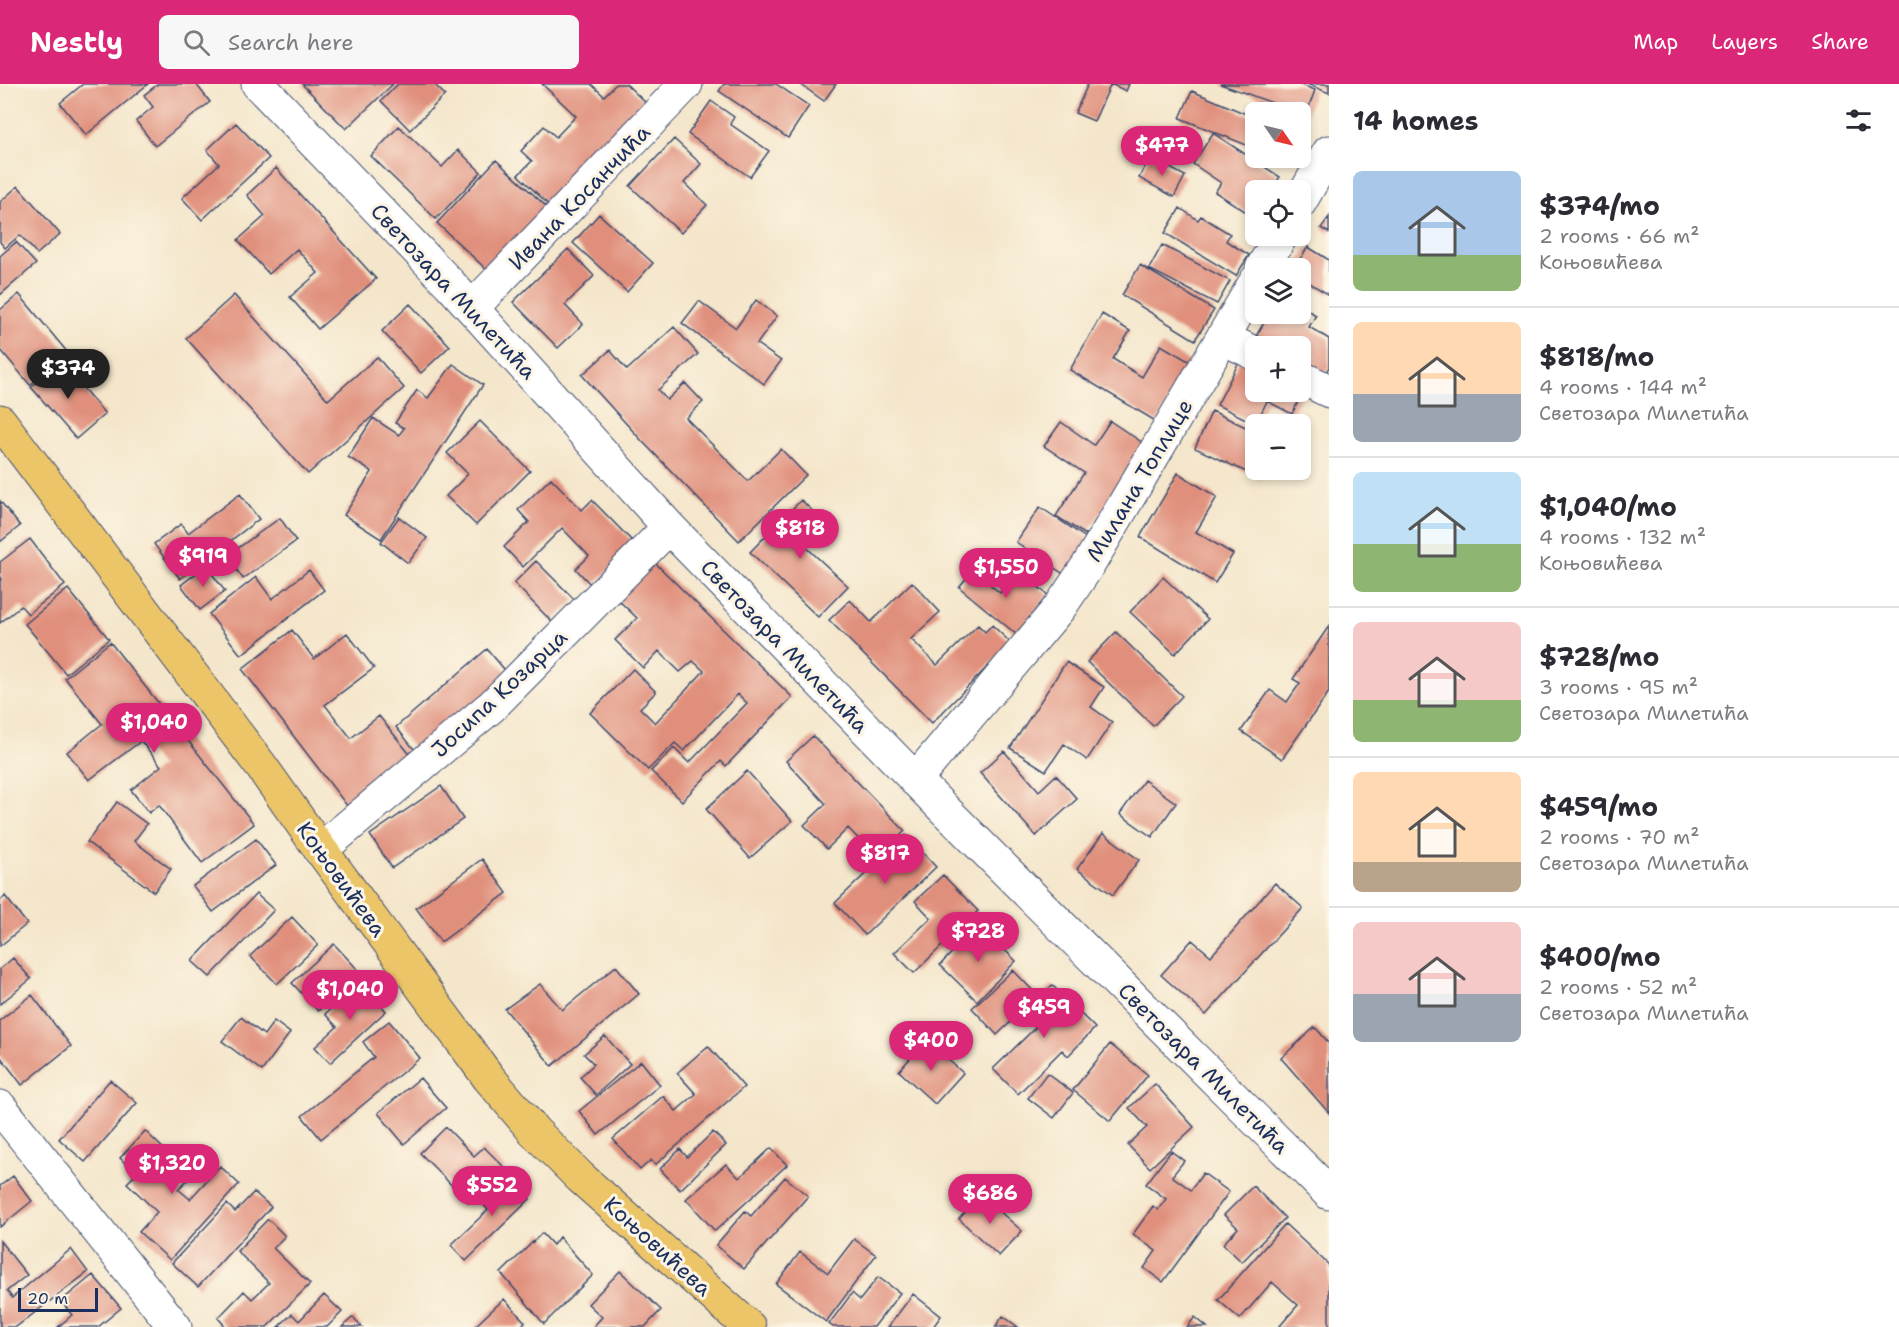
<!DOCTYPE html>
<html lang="en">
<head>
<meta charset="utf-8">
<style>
  :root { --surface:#fff; --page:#f7f7f7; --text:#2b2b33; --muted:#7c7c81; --line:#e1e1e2; --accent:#db2777 }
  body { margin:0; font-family:"Shantell Sans",sans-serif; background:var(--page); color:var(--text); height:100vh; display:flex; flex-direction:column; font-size:22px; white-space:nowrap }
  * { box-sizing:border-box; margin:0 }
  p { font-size:20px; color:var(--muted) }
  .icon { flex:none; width:33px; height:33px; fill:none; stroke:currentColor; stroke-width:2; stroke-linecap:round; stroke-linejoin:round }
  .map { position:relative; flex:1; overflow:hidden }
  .side { display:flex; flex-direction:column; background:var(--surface); width:570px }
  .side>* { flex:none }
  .needle { width:39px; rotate:124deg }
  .buttons { position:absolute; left:1245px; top:18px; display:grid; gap:12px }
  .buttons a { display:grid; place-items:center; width:66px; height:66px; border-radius:9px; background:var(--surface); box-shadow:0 3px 9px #0003; font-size:30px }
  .scale { position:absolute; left:18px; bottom:15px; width:80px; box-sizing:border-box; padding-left:6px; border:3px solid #1b2f5e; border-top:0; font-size:16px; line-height:21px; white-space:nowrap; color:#1b2f5e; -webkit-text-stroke:4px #fcf5e5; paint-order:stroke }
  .price { position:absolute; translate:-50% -51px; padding:0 14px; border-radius:21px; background:var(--accent); color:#fff; font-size:20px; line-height:39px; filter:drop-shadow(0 2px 3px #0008) }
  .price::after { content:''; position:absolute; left:50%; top:36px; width:18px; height:14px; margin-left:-9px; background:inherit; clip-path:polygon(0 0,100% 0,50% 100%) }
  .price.selected { background:#222; color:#fff }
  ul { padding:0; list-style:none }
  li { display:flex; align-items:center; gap:18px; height:150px; padding:0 24px }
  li+li { border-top:2px solid var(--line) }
  li span { display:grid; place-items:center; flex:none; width:168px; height:120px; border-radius:9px; color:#555 }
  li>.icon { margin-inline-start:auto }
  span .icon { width:72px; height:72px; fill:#fffc; stroke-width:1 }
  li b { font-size:26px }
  h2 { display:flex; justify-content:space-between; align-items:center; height:72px; padding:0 24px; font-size:26px }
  header { display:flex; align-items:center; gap:36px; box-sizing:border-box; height:84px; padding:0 30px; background:var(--accent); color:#fff }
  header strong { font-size:28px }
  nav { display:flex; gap:33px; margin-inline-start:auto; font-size:21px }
  .search { width:420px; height:54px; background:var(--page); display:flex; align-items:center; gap:15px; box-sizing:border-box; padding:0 21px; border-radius:9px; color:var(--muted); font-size:22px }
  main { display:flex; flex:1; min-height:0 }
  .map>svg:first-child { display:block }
</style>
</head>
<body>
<header>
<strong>Nestly</strong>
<div class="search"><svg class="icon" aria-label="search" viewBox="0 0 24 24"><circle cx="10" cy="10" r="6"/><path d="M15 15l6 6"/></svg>Search here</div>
<nav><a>Map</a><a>Layers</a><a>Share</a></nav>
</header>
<main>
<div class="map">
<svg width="1329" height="1243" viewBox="0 0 1329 1243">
  <rect width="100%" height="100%" fill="#fcf5e5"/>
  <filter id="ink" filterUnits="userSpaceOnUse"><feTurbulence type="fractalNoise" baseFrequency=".0167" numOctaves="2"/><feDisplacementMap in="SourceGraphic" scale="12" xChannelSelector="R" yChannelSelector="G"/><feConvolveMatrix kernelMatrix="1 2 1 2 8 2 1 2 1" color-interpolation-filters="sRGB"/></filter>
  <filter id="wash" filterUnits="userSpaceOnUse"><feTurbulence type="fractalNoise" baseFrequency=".008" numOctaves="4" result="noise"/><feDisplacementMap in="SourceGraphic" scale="24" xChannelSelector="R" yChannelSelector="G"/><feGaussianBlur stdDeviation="1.35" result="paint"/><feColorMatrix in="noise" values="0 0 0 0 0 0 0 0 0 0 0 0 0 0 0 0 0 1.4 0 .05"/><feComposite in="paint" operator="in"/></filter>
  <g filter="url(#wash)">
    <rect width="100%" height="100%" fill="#f4e6cb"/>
    <g id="blocks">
      <path fill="#e08f7c" d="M83,0H148L86,51L60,19Z
        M158,0H196L210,18L155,62L136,37L153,23L144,11Z
        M302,0H393L346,45Z
        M398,0H434L445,11L410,46L381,17Z
        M542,0H591L604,12L616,0H626L648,21L551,123L518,91L532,77L521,67L544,42L556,53L576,32Z
        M724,0H776L809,22L788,54L719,7Z
        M800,0H836L824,17Z
        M1088,0H1129L1126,7L1111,0L1094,37L1075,29Z
        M1220,0H1298L1315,6L1306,31Z
        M1307,0H1329V9Z
        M1192,7L1253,33L1259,19L1281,28H1256V65L1180,34Z
        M711,17L734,33L730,40L769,67L750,93L688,50Z
        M236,39L269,74L202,136L182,114L219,80L207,66Z
        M399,42L442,83L458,66L481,88L436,135L371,72Z
        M1213,49L1280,93L1271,106H1256L1254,133L1215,108L1221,99L1193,80Z
        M674,55L701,80L684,99L707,121L681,149L630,102Z
        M1150,73L1185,92L1174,113L1139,94Z
        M496,76L548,124L489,188L437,139Z
        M276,84L376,195L318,245L290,213L318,189L297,165L269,190L238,156L265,132L247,111Z
        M18,102L60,150L37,170L20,151L5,164L0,158V118Z
        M1180,124L1198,136L1201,132L1230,150L1226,157L1249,171L1236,192L1165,149Z
        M599,130L653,179L627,208L573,159Z
        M1329,133V149L1321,144Z
        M16,158L36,180L0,211V172Z
        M1162,161L1230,197L1217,220L1149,185Z
        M1308,163L1329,176V211L1300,193V184H1294Z
        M568,165L594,192L565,221L583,240L558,264L513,218Z
        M1140,181L1214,226L1195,256L1122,211Z
        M19,210L68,269L30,301L0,265V226Z
        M234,211L328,316L377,273L404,304L308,390L186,254Z
        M756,216L777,232L757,260L781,277L764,300L682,239L699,217L736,244Z
        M410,220L450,262L421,289L382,247Z
        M1300,222L1316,231L1309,243L1329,255V283L1324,292L1300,280V262H1270L1255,254L1269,230H1300Z
        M1102,230L1130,247L1113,275L1142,293L1161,261L1192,279L1157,338L1070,286Z
        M674,243L698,270L658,306L667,316L685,299L703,318L686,334L748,397L781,365L806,391L739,457L642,357L582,291L610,266L627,286Z
        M1240,276L1256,284V308H1303L1292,330L1267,317L1256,340L1217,321Z
        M61,278L105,330L76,355L31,303Z
        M453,280L483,301L381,455L344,431L372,388L348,373L373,334L399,351L404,344L395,339L417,306L428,314Z
        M1212,327L1256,348V386H1265L1261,395L1195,364Z
        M480,337L530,387L476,441L446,412L468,390L447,369Z
        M1110,337L1146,361L1086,451L1056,432L1084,389L1044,362L1061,338L1094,361Z
        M1178,389L1217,413L1196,448L1233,470L1215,499L1140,453Z
        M551,394L582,426L592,416L635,460L592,502L576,485L589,472L562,444L523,483L504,463L529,438L518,426Z
        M240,410L259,435L180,495L154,460L181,440L188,449Z
        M801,416L826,440L805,462L848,502L818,533L750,468Z
        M0,417L20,442L0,458Z
        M1040,423L1095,460L1071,495L1016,458Z
        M399,433L427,454L408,479L381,458Z
        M280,434L296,457L243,495L227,472Z
        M30,455L65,501L28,530L21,522L0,539V497L2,495L0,492V478Z
        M647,471L792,613L726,682L721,677L682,717L651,687L674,664L689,679L747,619L738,610L684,667L675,659L648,686L590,629L633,585L656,608L640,624L655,639L704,587L693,577L680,588L659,567L643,584L615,556L637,534L610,508Z
        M536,477L575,516L552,538L514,499Z
        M206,482L225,507L200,526L181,501Z
        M309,486L324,506L241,571L209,530L256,493L272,515Z
        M973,486L1000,509L1018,487L1048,511L1016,550L959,503Z
        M1163,493L1208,535L1175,570L1130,528Z
        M912,498L940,528L911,555L937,581L978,541L985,548L992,541L1011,559L932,639L829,536L850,516L871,538Z
        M68,505L109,555L66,590L25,540Z
        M1329,542V608L1282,675L1241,647L1270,606L1287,618L1300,599L1293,595Z
        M292,546L314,575L347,549L374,584L325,621L351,654L379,632L412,673L348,723L242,585Z
        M1116,548L1182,612L1153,642L1087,578Z
        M110,558L254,740L202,779L159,721L149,729L131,706L161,682L141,657L89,696L67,668L102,640L65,594Z
        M487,565L510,592L418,670L396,643Z
        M1066,578L1104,603L1091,623L1112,638L1087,676L1064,660L1046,687L1010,664Z
        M813,652L905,747L877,774L848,744L827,765L804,741L826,720L786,677Z
        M1004,667L1039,707L1056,691L1077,715L1036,752L980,689Z
        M747,687L792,737L750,774L706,725Z
        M1144,696L1176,719L1152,753L1120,730Z
        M441,702L463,735L392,784L370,751Z
        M117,718L147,740L134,757L171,785L154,808L87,758Z
        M1103,749L1139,776L1113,811L1077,785Z
        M906,751L936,783L865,851L835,819Z
        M256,755L276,781L213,828L193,802Z
        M482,775L507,809L441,858L416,824Z
        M943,791L978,827L914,889L894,869L931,834L915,817Z
        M1275,799L1303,824L1206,931L1161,891L1192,856L1211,872Z
        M256,810L274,826L210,893L192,877Z
        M5,812L27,840L0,862V817Z
        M292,833L318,861L277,900L250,872Z
        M979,841L1016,877L977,917L940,881Z
        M334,860L360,888L318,927L292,899Z
        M13,874L31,895L0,920V885Z
        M616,882L639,910L552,982L505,925L540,900L562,926Z
        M1013,886L1038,912L997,951L972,924Z
        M360,898L386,927L330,979L315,963L337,943L325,930Z
        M1052,901L1095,944L1068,972L1062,966L1018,1010L993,985L1036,943L1023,931Z
        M32,911L71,962L22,1001L0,972V936Z
        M241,933L264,951L274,937L290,949L262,987L222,957Z
        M389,937L420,974L321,1055L302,1032L374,973L363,958Z
        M1315,943L1329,959V1029L1281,974Z
        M605,952L630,980L596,1011L580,993L594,980L584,970Z
        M926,956L963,989L935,1020L899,987Z
        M1110,960L1148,991L1110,1037L1073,1006Z
        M708,962L744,1003L655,1081L651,1076L640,1086L613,1055L663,1012L676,1027L696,1010L677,989Z
        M641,977L660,1001L598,1051L579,1027Z
        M1047,989L1073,1009L1054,1034L1028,1014Z
        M420,994L446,1024L404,1060L378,1029Z
        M110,996L137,1019L85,1078L59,1055Z
        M1155,1000L1194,1043L1150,1084L1128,1061L1147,1043L1129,1024Z
        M446,1043L474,1072L484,1063L505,1084L469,1119L420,1069Z
        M145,1047L192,1092L178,1105L190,1115L220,1082L239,1100L170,1176L139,1148L157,1128L127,1099L136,1090L120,1074Z
        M713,1048L726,1061L680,1106L660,1085L680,1065L687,1073Z
        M771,1064L787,1081L715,1147L686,1115L726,1080L739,1094Z
        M1171,1067L1184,1077L1172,1092L1191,1106L1203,1089L1229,1108L1163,1198L1144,1184L1156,1167L1133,1150L1153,1122L1158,1126L1166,1115L1146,1100Z
        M13,1092L32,1117L0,1143V1102Z
        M508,1092L530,1115L466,1177L451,1161L488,1126L481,1118Z
        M785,1093L808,1112L744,1185L716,1161L745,1127L751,1132Z
        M1253,1102L1285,1134L1242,1178L1223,1160L1238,1144L1224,1131Z
        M254,1108L271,1123L198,1203L172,1179L227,1120L235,1128Z
        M981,1111L1022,1147L999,1172L959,1135Z
        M268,1135L285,1152L273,1164L310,1200L267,1243H226L218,1234L244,1207L252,1215L269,1199L237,1167Z
        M1285,1140L1329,1181V1243H1279L1298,1221L1272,1198L1240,1235L1218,1216Z
        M542,1149L553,1161L559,1153L593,1191L544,1240L501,1189Z
        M854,1155L876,1171L826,1238L776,1200L800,1168L828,1189Z
        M0,1157L27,1191L7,1207L12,1214L71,1165L88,1188L16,1243H0Z
        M620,1187L661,1226L645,1243H593L602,1233L588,1220Z
        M93,1191L121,1224L98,1243H58L72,1231L61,1217Z
        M878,1193L900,1209L874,1243H833L829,1240L852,1209L860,1216Z
        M913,1210L941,1232L933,1243H888Z
        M324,1211L342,1228L327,1243H278L292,1230L299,1237Z
        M504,1215L525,1238L520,1243H474Z
        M1003,1232L1018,1243H995Z
        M353,1233L362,1243H342Z
        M1195,1233L1207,1243H1187Z"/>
    </g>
  </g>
  <g filter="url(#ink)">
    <use href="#blocks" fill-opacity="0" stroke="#3c4a6e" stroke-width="1.5"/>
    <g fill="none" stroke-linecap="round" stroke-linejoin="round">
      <g stroke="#3c4a6e" stroke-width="35">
        <path id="minor" d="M258,0L450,200L669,443L943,724L1329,1109
          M1300,118L1329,68
          M1262,184L1281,152
          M472,224L686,0
          M1223,254L1256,270
          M1300,293L1329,307
          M915,696L1060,523L1089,480L1256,197
          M320,766L492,622L669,443
          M0,1023L175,1243"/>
      </g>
      <g stroke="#3c4a6e" stroke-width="35">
        <path id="major" d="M0,337L261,682L312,754L489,994L534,1047L580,1093L749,1243"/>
      </g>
      <use href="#minor" stroke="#fff" stroke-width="33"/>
      <use href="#major" stroke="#edc569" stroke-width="33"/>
    </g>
  </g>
  <g text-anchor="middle" stroke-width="6" stroke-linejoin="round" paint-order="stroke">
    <g font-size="22" fill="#1b2f5e" stroke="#fcf5e5">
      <text transform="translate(579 113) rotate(-46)" y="8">Ивана Косанчића</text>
      <text transform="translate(454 207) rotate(47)" y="8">Светозара Милетића</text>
      <text transform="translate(1139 396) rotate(-59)" y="8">Милана Топлице</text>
      <text transform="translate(785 562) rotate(46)" y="8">Светозара Милетића</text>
      <text transform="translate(499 609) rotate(-43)" y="8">Јосипа Козарца</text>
      <text transform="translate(342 795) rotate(54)" y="8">Коњовићева</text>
      <text transform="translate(1204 984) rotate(45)" y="8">Светозара Милетића</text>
      <text transform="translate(658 1162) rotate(42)" y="8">Коњовићева</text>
    </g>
  </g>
</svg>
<div class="buttons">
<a><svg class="needle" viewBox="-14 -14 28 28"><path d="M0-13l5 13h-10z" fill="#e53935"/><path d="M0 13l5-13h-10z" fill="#7c7c81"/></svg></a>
<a><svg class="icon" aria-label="locate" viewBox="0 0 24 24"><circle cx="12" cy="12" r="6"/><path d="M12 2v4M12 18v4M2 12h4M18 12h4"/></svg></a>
<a><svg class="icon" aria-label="layers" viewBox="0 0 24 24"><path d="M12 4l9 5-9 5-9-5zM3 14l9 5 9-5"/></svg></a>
<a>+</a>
<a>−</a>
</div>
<div class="scale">20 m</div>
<b class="price" style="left:1162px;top:93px">$477</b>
<b class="price selected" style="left:68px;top:316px">$374</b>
<b class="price" style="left:800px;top:476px">$818</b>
<b class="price" style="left:203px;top:504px">$919</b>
<b class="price" style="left:1006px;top:515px">$1,550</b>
<b class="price" style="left:154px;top:670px">$1,040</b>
<b class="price" style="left:885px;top:801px">$817</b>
<b class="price" style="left:978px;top:879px">$728</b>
<b class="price" style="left:350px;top:937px">$1,040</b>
<b class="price" style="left:1044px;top:955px">$459</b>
<b class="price" style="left:931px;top:988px">$400</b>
<b class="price" style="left:172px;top:1111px">$1,320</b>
<b class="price" style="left:492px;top:1133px">$552</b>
<b class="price" style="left:990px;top:1141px">$686</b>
</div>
<section class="side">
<h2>14 homes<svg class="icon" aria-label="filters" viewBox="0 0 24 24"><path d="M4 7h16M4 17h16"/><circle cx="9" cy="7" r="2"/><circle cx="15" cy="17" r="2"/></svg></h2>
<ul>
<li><span style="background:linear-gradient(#a9c7e8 70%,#8fb573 0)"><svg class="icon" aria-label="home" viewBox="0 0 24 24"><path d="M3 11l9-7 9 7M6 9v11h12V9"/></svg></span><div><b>$374/mo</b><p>2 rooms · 66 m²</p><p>Коњовићева</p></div></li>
<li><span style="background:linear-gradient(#ffd9b3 60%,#9aa5b1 0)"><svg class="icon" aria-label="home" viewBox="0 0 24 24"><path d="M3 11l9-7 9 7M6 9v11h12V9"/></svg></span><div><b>$818/mo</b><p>4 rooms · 144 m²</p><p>Светозара Милетића</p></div></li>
<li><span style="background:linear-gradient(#bfe0f5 60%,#8fb573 0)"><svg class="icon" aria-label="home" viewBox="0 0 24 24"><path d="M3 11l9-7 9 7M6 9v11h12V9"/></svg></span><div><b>$1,040/mo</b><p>4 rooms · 132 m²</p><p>Коњовићева</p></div></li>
<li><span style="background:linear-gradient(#f6c9c9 65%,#8fb573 0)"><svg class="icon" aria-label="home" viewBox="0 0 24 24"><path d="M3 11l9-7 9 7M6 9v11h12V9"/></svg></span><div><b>$728/mo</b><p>3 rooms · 95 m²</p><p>Светозара Милетића</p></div></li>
<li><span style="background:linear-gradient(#ffd9b3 75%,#b9a48a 0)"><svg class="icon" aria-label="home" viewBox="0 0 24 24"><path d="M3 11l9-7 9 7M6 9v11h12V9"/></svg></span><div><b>$459/mo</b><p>2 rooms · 70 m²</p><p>Светозара Милетића</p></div></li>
<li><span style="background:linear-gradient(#f6c9c9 60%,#9aa5b1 0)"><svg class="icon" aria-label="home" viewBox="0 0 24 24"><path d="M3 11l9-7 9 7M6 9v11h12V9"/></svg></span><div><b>$400/mo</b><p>2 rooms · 52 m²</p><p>Светозара Милетића</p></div></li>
</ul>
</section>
</main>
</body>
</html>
